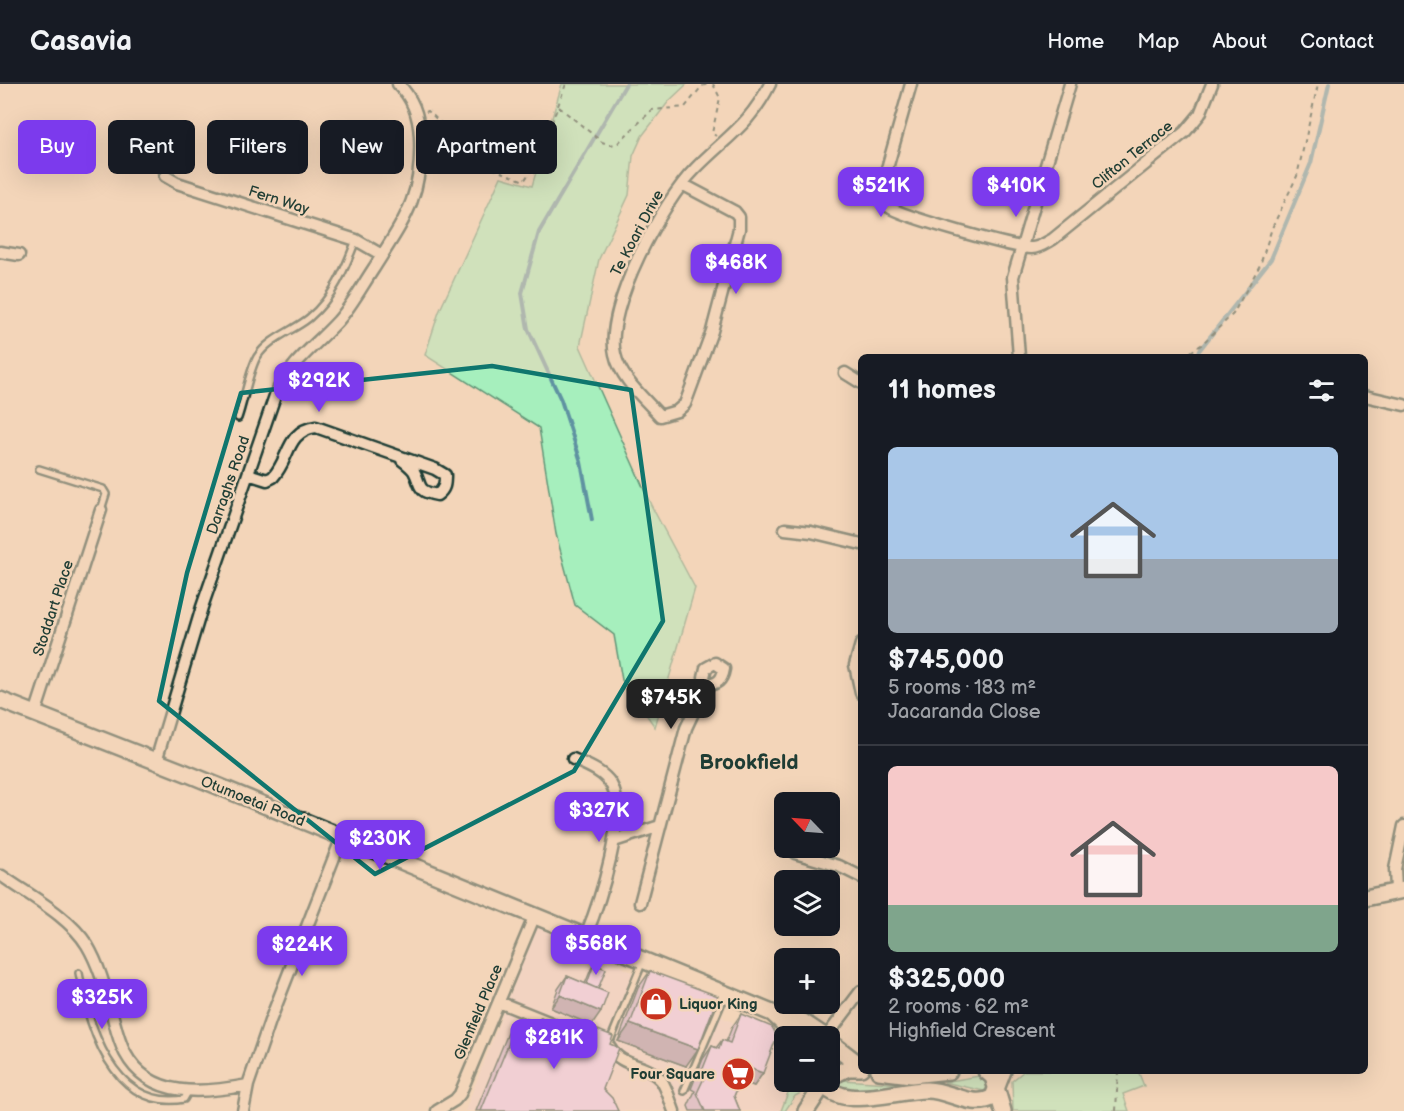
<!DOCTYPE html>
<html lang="en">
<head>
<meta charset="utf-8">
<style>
  :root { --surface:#171b24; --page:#20242c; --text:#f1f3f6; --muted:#9ea1a6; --line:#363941; --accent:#7c3aed }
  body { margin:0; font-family:"Balsamiq Sans",sans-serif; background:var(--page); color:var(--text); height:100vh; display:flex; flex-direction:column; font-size:22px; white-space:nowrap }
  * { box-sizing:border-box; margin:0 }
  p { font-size:20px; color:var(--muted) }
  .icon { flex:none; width:33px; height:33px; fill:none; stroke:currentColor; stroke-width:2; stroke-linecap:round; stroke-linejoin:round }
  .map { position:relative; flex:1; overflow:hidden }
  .details { position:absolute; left:858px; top:270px; width:510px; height:720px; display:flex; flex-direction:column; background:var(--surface); border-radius:9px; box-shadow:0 6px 24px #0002 }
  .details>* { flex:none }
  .hud { position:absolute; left:18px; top:36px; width:570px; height:54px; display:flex; gap:12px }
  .needle { width:39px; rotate:295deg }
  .tools { position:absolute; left:774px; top:708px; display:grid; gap:12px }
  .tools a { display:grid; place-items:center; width:66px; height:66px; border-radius:9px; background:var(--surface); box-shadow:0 6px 24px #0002; font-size:30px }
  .price { position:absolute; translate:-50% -51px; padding:0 14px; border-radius:12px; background:var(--accent); color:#fff; font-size:20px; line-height:39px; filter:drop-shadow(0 2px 3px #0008) }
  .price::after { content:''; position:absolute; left:50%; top:36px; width:18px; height:14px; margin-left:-9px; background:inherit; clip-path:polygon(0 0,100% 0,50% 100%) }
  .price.active { background:#222; color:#fff }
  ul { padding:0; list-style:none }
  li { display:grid; align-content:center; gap:12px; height:318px; padding:0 30px }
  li+li { border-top:2px solid var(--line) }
  li span { display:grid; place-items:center; height:186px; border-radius:9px; color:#555 }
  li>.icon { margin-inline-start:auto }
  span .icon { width:108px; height:108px; fill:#fffc; stroke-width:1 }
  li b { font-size:26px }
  h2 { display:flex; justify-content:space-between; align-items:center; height:72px; padding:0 30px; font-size:26px }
  .chip { padding:0 21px; border-radius:9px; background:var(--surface); box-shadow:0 6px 24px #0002; font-size:21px; line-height:54px }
  .chip.active { background:var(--accent); color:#fff }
  header { display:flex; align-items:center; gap:36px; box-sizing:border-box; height:84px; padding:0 30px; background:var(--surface); border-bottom:2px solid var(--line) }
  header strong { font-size:28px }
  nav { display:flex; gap:33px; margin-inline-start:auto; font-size:21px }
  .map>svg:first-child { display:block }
</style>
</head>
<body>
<header>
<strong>Casavia</strong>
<nav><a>Home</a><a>Map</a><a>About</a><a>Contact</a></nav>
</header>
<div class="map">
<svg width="1404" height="1027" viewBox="0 0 1404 1027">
  <rect width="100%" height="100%" fill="#f3d5b9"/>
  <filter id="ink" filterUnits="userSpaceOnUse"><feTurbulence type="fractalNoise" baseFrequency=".0167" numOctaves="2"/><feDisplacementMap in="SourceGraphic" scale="12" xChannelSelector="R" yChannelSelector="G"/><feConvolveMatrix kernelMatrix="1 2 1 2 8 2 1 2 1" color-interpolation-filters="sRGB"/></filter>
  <g filter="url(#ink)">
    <path fill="#f2d1ca" d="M537,841L784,964V998H793L779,1027H465Z"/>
    <path fill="#a6efbd" stroke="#629678" stroke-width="1.5" d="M562,0H687L669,17L642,52L633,72L629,111L599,175L580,262L651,421L695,504L655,643L622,596L614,551L575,521L556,450L539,344L425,271L439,228L501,93L532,102Z
      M1024,987H1138L1144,1002L1123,1010L1129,1027H1013L1012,997Z
      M979,992L981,996L986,997L987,1004L984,1007L944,998Z
      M842,996L903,1000L860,1010L833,1002Z
      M792,998H803L801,1009L795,1012L785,1027H781Z"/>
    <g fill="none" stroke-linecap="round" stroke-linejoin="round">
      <path stroke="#5e92a1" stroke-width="4" d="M1194,273L1271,175L1311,79L1329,0
        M592,436L581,378L561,316L528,245L522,209L539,148L626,0"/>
      <g stroke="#1f3d34" stroke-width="10">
        <path id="lane" d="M238,334C244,317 249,287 257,273C269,254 293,247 309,234C333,214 345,185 356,156
          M39,385L103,405L106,410L101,426
          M79,889C88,940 112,1027 184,1015L188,1008
          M610,957L643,877
          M783,973L784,971
          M684,1007L725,911"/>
      </g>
      <g stroke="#1f3d34" stroke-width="15">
        <path id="street" d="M911,0L882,102C882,110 883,117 889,123C901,132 1016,165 1032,164C1039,164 1046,159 1053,155L1185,48L1200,30L1212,0
          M165,92L177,99L356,156L382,171
          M682,100L735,128L739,133V145L712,247L685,320L677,327L660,332C644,314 620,294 615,270C604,224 663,117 695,85C726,53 749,42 770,0
          M0,168L19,171
          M1019,273L1013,193L1070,0
          M845,289L861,299
          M1365,312L1404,321
          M248,390L267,396L273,393C290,375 286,347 316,343L435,385L445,391C445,400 445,405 437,411C416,407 422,402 414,387C411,383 406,379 402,376
          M785,445L811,448L861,460
          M861,560L855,581L861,609
          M35,630L101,426
          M573,675C586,681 603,687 611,700C629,729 599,820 586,851
          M156,677L202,523L276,309C294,275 313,264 338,237C352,221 362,202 374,184C404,136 423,113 420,53C419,33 413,14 398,0
          M614,757L660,742
          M795,769L839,782L861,793
          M2,792C30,812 69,832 87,861C99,881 105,904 111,926C115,940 118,956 125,969C150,1016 205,1009 248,1001
          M1396,806L1395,785L1404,742
          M640,819L686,644L706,601L704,593L706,584L715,579L724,585C722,597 717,600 706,601
          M499,918L551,939
          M827,952L861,907
          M610,963C621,984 647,979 661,996C667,1004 670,1017 674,1027
          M243,1027L248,1001L270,937L342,753
          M437,1027L455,1016L460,1010L535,831"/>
      </g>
      <g stroke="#1f3d34" stroke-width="20">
        <path id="secondary" d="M0,616L186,689L772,929L788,932L803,938L824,952
          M1365,814L1404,806
          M772,929L797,952
          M830,958L861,982
          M879,987L911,991L949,987
          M986,987L993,993L1003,1027
          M830,993L848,984H861
          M821,998C842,1027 892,1007 926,1006C948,1005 973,1026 993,1013L1003,987
          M806,1027L825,998"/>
      </g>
      <path stroke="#1f3d34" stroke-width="2" stroke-dasharray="4.5 4.5" stroke-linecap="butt" d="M713,0L720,14L712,49L716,52
        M559,23L602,58L611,61L618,59L652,26L685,23L702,2L708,0
        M426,28L428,27L468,64L477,78L524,97L538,76L566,0
        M1183,273L1201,261L1233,230L1260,181L1272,144L1297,92L1318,0
        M1116,1027L1118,987"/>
      <use href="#lane" stroke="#f3d5b9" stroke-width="5"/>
      <use href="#street" stroke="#f3d5b9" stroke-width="10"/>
      <use href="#secondary" stroke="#f3d5b9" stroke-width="15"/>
    </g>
    <path fill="#ceacd0" stroke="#1f3d34" stroke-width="1.5" d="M594,880L598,905L592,941L551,924L558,905L567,892L585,900L591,885Z
      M650,887L686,982L618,957L638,904Z
      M741,930L763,989L754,1002L740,997L734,1012L740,1027H690L688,1022L695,1007L691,1005L703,975L712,962L716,964L722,956L726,958L732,943Z
      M520,932L537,939L541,933L567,944L573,936L610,960L603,1005L618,1027H476L508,949Z"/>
    <path fill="#a78ca9" stroke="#1f3d34" stroke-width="1.5" d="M560,911L601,928L592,941L551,924Z
      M630,940L698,965L686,982L618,957Z
      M746,983L763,989L754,1002L737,995Z"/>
    <path fill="#efc8f2" stroke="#1f3d34" stroke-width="1.5" d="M594,880L606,885L598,905L587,900Z
      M650,887L718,912L698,965L630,940Z
      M567,892L608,909L601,928L560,911Z
      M741,930L772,943L777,952L763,989L746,983L734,1012L740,1027H705L697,1009L704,994L700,992L712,962L719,965L722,956L730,959Z
      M520,932L538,940L541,933L570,945L573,936L613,952L610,960L619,964L603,1005L612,1014L618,1027H481Z"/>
  </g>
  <path d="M0 0H1404V1027H0ZM492,282L631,306L663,537L574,687L375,790L159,617L187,489L241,309Z" fill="#f3d5b9" fill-opacity=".55" fill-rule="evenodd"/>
  <path fill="none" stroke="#0f766e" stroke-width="4.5" stroke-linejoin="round" d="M492,282L631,306L663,537L574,687L375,790L159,617L187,489L241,309Z"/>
  <defs>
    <g id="shop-disc" transform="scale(1.725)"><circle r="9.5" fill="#c8321e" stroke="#f3d5b9"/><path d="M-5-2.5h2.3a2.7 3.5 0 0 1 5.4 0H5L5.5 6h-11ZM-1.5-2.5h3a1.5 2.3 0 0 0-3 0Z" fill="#fff"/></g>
    <g id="supermarket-disc" transform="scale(1.725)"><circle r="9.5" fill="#c8321e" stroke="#f3d5b9"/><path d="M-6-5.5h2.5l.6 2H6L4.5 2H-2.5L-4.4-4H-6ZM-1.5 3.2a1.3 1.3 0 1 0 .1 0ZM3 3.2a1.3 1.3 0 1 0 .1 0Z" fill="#fff"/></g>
  </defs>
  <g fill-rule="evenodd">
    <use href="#shop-disc" x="656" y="920"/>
    <use href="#supermarket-disc" x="738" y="990"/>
  </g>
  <g text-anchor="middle" stroke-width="5" stroke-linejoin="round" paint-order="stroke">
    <g font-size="15" fill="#1f3d34" stroke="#f3d5b9">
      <text transform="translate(1132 71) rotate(-39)" y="5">Clifton Terrace</text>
      <text transform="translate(279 116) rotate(18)" y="5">Fern Way</text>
      <text transform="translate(637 149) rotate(-62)" y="5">Te Koari Drive</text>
      <text transform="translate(228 401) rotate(-71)" y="5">Darraghs Road</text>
      <text transform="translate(53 524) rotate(-72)" y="5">Stoddart Place</text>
      <text transform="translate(253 717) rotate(22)" y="5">Otumoetai Road</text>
      <text transform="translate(478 928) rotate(-67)" y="5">Glenfield Place</text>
    </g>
    <g font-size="15" font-weight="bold" fill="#1f3d34" stroke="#f3d5b9" text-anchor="start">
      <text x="679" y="925">Liquor King</text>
      <text x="715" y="995" text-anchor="end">Four Square</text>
    </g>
    <g font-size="21" font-weight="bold" fill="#1f3d34" stroke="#f3d5b9">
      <text x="749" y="685">Brookfield</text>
    </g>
  </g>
</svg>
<div class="tools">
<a><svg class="needle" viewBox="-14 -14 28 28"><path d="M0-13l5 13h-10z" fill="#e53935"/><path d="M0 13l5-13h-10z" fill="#9ea1a6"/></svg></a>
<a><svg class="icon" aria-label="layers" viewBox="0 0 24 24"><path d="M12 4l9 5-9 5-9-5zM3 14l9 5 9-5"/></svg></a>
<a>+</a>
<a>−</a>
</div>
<b class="price" style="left:881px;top:134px">$521K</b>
<b class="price" style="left:1016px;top:134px">$410K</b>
<b class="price" style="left:736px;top:211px">$468K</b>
<b class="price" style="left:319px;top:329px">$292K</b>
<b class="price active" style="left:671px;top:646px">$745K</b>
<b class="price" style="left:599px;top:759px">$327K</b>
<b class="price" style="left:380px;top:787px">$230K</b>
<b class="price" style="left:596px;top:892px">$568K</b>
<b class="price" style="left:302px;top:893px">$224K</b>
<b class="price" style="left:102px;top:946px">$325K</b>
<b class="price" style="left:554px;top:986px">$281K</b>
<div class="hud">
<a class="chip active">Buy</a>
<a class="chip">Rent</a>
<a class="chip">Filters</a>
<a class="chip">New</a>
<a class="chip">Apartment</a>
</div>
<section class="details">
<h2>11 homes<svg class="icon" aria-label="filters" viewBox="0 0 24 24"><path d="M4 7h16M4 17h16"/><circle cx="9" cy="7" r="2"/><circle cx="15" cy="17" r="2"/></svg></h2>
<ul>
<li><span style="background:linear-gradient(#a9c7e8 60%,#9aa5b1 0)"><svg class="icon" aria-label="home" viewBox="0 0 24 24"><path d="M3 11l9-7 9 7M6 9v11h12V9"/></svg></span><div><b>$745,000</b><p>5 rooms · 183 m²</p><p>Jacaranda Close</p></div></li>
<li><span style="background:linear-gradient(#f6c9c9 75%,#7fa58c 0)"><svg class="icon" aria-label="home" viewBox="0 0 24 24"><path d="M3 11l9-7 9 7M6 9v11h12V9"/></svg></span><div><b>$325,000</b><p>2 rooms · 62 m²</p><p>Highfield Crescent</p></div></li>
</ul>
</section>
</div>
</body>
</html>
